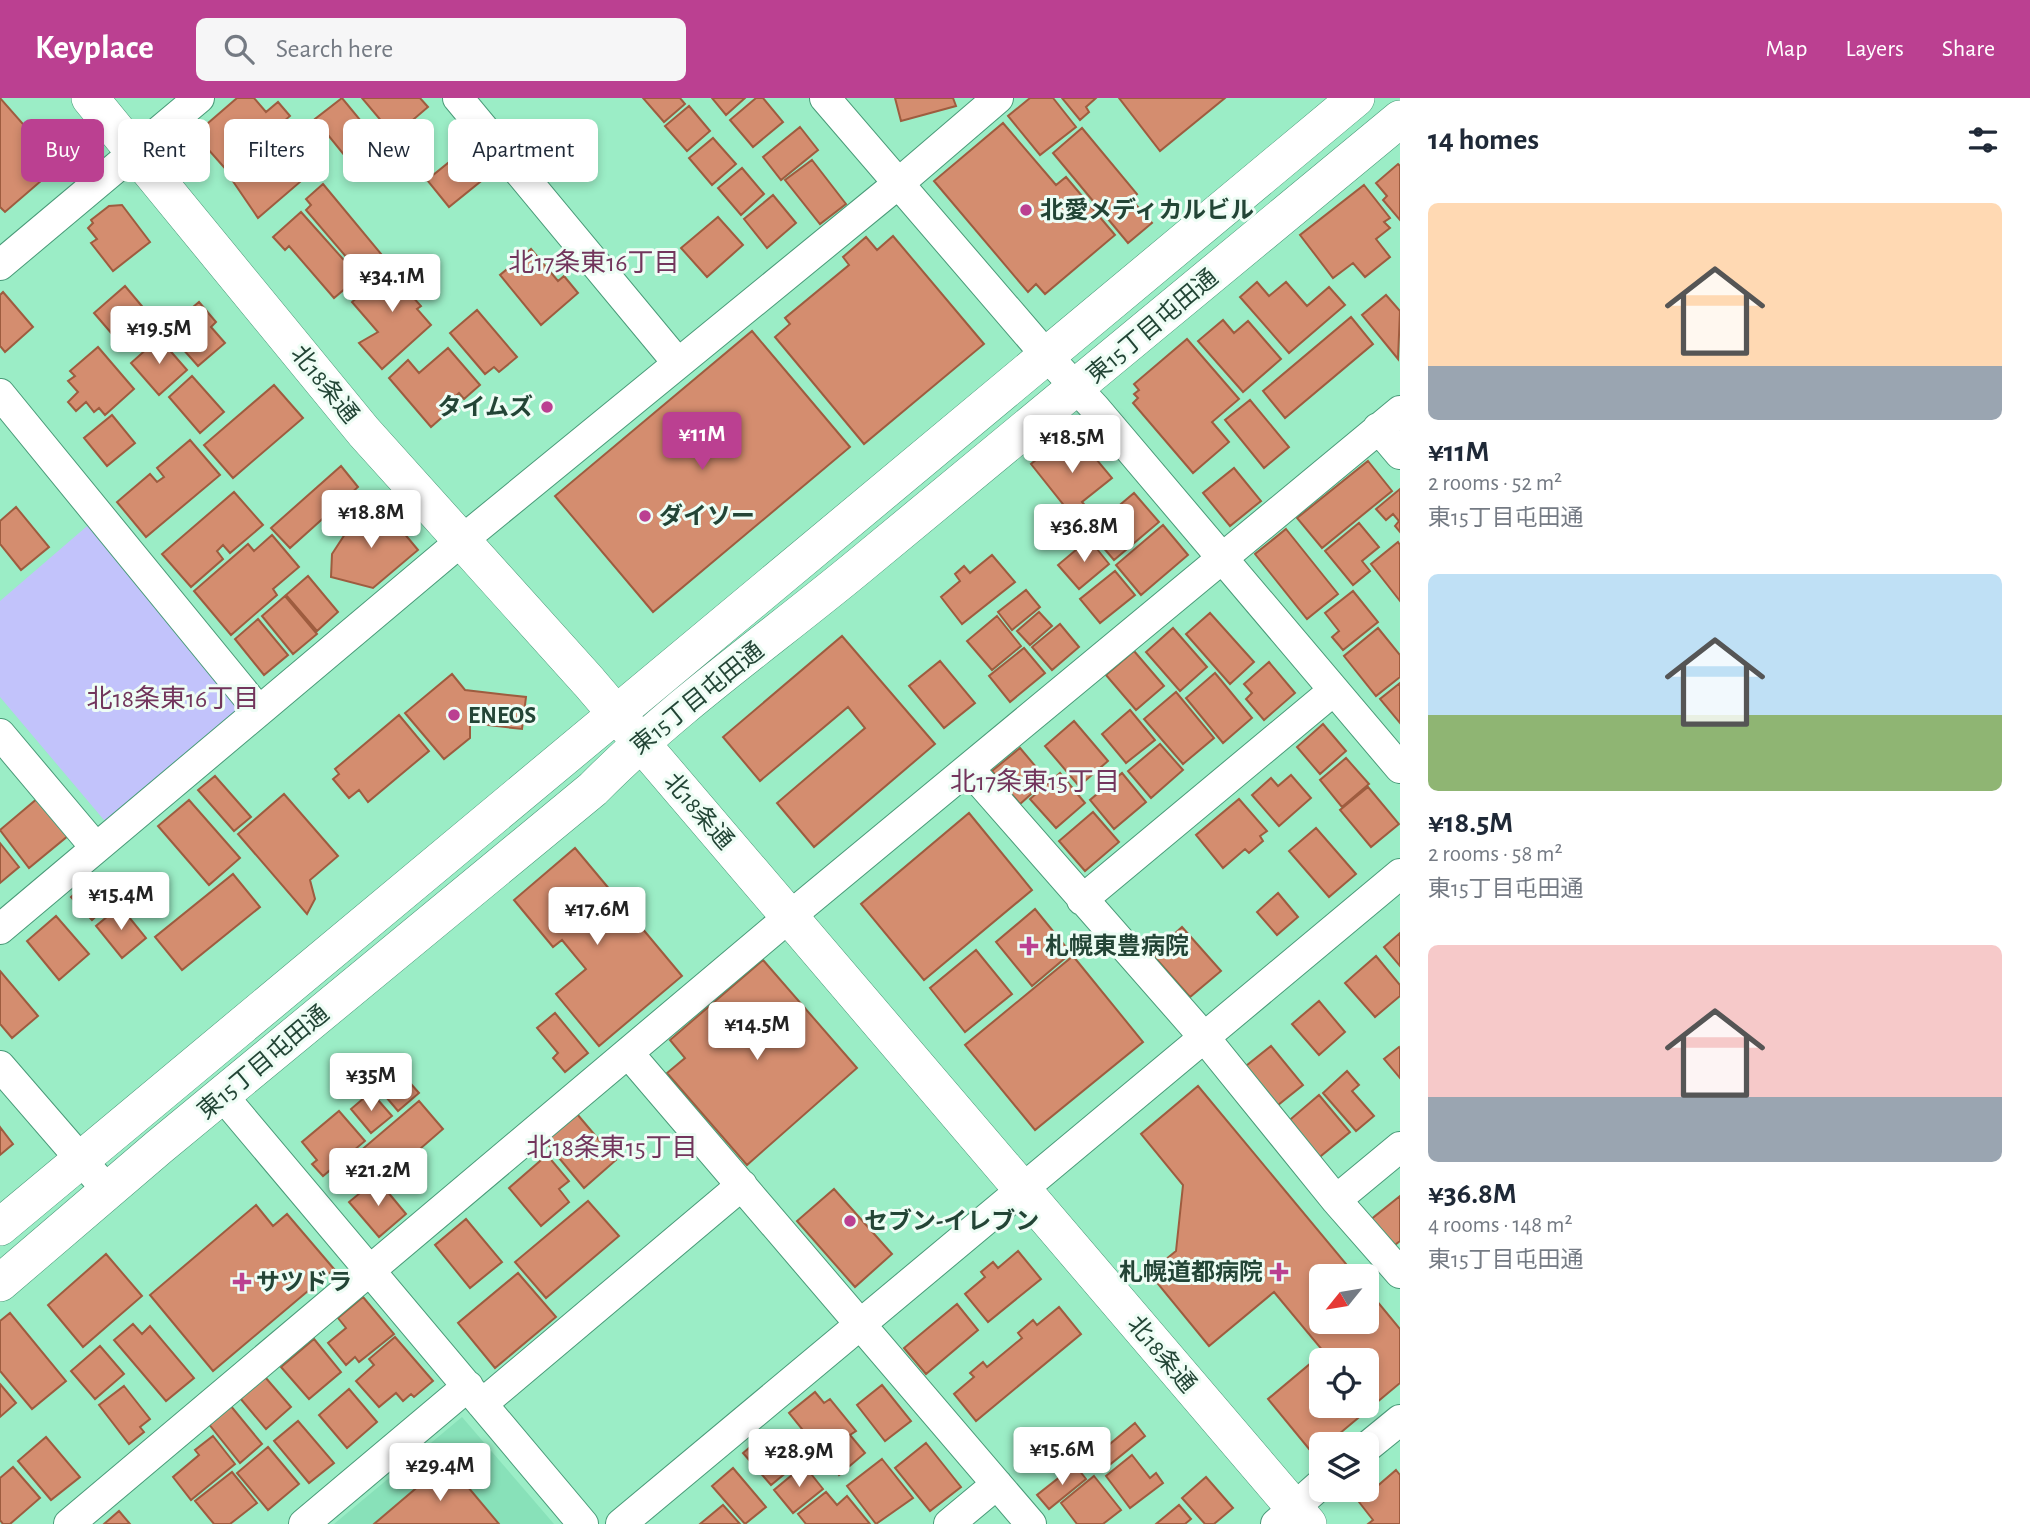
<!DOCTYPE html>
<html lang="en">
<head>
<meta charset="utf-8">
<style>
  :root { --surface:#fff; --page:#f6f6f7; --text:#1f2937; --muted:#747a83; --accent:#bb4091 }
  body { margin:0; font-family:"Alegreya Sans","Noto Sans JP",sans-serif; background:var(--page); color:var(--text); height:100vh; display:flex; flex-direction:column; font-size:26px; white-space:nowrap }
  * { box-sizing:border-box; margin:0 }
  p { font-size:23px; color:var(--muted) }
  .icon { flex:none; width:38px; height:38px; fill:none; stroke:currentColor; stroke-width:2; stroke-linecap:round; stroke-linejoin:round }
  .map { position:relative; flex:1; overflow:hidden }
  .sheet { display:flex; flex-direction:column; background:var(--surface); width:630px }
  .sheet>* { flex:none }
  .banner { position:absolute; left:21px; top:21px; width:665px; height:63px; display:flex; gap:14px }
  .needle { width:46px; rotate:240deg }
  .controls { position:absolute; left:1309px; top:1166px; display:grid; gap:14px }
  .controls a { display:grid; place-items:center; width:70px; height:70px; border-radius:10px; background:var(--surface); box-shadow:0 4px 10px #0003; font-size:35px }
  .price { position:absolute; translate:-50% -60px; padding:0 16px; border-radius:7px; background:#fff; color:#222; font-size:23px; line-height:46px; filter:drop-shadow(0 2px 4px #0008) }
  .price::after { content:''; position:absolute; left:50%; top:42px; width:21px; height:16px; margin-left:-10px; background:inherit; clip-path:polygon(0 0,100% 0,50% 100%) }
  .price.on { background:var(--accent); color:#fff }
  ul { padding:0; list-style:none }
  li { display:grid; align-content:center; gap:14px; height:371px; padding:0 28px }
  li span { display:grid; place-items:center; height:217px; border-radius:10px; color:#555 }
  li>.icon { margin-inline-start:auto }
  span .icon { width:126px; height:126px; fill:#fffc; stroke-width:1 }
  li b { font-size:30px }
  h2 { display:flex; justify-content:space-between; align-items:center; height:84px; padding:0 28px; font-size:30px }
  .chip { padding:0 24px; border-radius:10px; background:var(--surface); box-shadow:0 4px 10px #0003; font-size:24px; line-height:63px }
  .chip.on { background:var(--accent); color:#fff }
  header { display:flex; align-items:center; gap:42px; box-sizing:border-box; height:98px; padding:0 35px; background:var(--accent); color:#fff }
  header strong { font-size:33px }
  nav { display:flex; gap:38px; margin-inline-start:auto; font-size:24px }
  .search { width:490px; height:63px; background:var(--page); display:flex; align-items:center; gap:18px; box-sizing:border-box; padding:0 24px; border-radius:10px; color:var(--muted); font-size:26px }
  main { display:flex; flex:1; min-height:0 }
  .map>svg:first-child { display:block }
</style>
</head>
<body>
<header>
<strong>Keyplace</strong>
<div class="search"><svg class="icon" aria-label="search" viewBox="0 0 24 24"><circle cx="10" cy="10" r="6"/><path d="M15 15l6 6"/></svg>Search here</div>
<nav><a>Map</a><a>Layers</a><a>Share</a></nav>
</header>
<main>
<div class="map">
<svg width="1400" height="1426" viewBox="0 0 1400 1426">
  <rect width="100%" height="100%" fill="#9bedc6"/>
  <path fill="#88e1b9" d="M462,1319L554,1426H334Z"/>
  <path fill="#c2c3fb" d="M93,423L244,613L111,723L104,722L0,599V503Z"/>
  <path fill="#d48d6f" stroke="#9e5c3f" stroke-width="2" fill-rule="evenodd" d="M0,0L52,59L49,76L5,114L0,109Z
    M237,0H254L266,14L278,4L290,18L275,31L278,34L230,76L199,41L200,32Z
    M342,0L389,57L362,79L315,21Z
    M362,0H420L428,9L394,38Z
    M643,0H680L685,6L664,24Z
    M712,0H745L726,17Z
    M756,0H763L783,24L753,49L730,22Z
    M895,0H953L956,8L901,23Z
    M1030,0H1053L1076,29L1040,57L1008,18Z
    M1062,0H1096L1086,9L1089,14L1080,22Z
    M1119,0H1225L1160,53Z
    M689,8L710,33L687,53L665,28Z
    M1003,25L1056,87L1066,79L1115,137L1045,196L1036,186L1028,194L934,83Z
    M800,29L818,52L781,82L763,59Z
    M1082,30L1137,96L1131,101L1152,125L1128,145L1053,55Z
    M713,40L736,66L712,87L689,60Z
    M474,44L496,71L449,109L427,82Z
    M268,46L300,84L258,120L230,79Z
    M812,62L846,106L820,126L785,82Z
    M1398,66L1400,68V122L1383,102L1387,98L1376,85Z
    M742,70L764,96L741,117L718,90Z
    M323,86L382,157L360,175L306,112L311,107L306,101Z
    M1364,87L1390,120L1384,124L1390,130L1376,141L1390,159L1365,179L1353,165L1333,180L1300,137Z
    M773,97L796,125L767,150L744,121Z
    M122,107L150,144L113,173L91,145L97,141L88,130L93,125L91,122L109,108Z
    M301,114L359,179L334,200L289,148L285,152L273,139Z
    M718,119L743,147L707,179L681,150Z
    M893,138L984,246L864,346L775,239L790,226L785,220L849,167L843,159L866,139L877,152Z
    M531,151L558,183L564,178L578,195L541,227L500,177Z
    M401,161L422,185L410,196L421,208L417,211L431,227L382,271L359,245L378,234L352,204Z
    M1257,184L1269,198L1286,184L1307,208L1329,189L1345,207L1289,255L1240,199Z
    M125,188L156,225L125,251L94,215Z
    M3,194L33,229L5,254L0,248V197Z
    M1386,197L1400,213L1398,261L1362,217Z
    M199,204L216,224L211,229L225,245L198,268L166,232Z
    M477,212L517,259L499,274L494,269L485,276L450,235Z
    M1351,219L1373,246L1285,320L1263,293Z
    M1223,222L1234,235L1248,223L1281,261L1243,294L1198,243Z
    M752,233L850,349L653,514L555,398Z
    M159,240L187,272L159,297L131,265Z
    M1187,241L1239,301L1212,324L1229,344L1193,375L1133,305L1138,300L1134,296L1139,292L1134,286Z
    M98,249L134,291L105,317L99,310L94,314L86,304L76,313L68,304L78,294L68,283L75,278L70,273Z
    M448,250L480,287L464,301L459,295L450,303L455,308L431,329L389,280L408,262L419,275Z
    M192,278L224,314L200,335L169,299Z
    M274,287L303,320L233,380L204,347Z
    M1250,302L1289,349L1264,370L1225,322Z
    M112,317L135,345L107,368L84,340Z
    M1065,338H1077L1112,380L1082,404L1095,419L1082,430L1031,366Z
    M190,342L220,377L146,439L117,404L150,376L157,384L164,379L157,370Z
    M1368,363L1392,393L1322,450L1297,420Z
    M341,368L358,389L290,450L271,430Z
    M1234,370L1261,403L1230,428L1203,395Z
    M1400,391V434L1395,428L1399,423L1393,416L1386,422L1376,411Z
    M234,394L263,427L230,455L223,447L217,453L223,461L191,489L162,456Z
    M1134,395L1159,424L1114,462L1089,433Z
    M379,405L418,452L373,490L331,479L332,456L349,430Z
    M16,409L49,449L21,472L0,446V423Z
    M1359,425L1379,449L1362,463L1370,473L1353,487L1325,453Z
    M1163,427L1188,457L1141,497L1116,467Z
    M1286,431L1338,496L1307,521L1255,456Z
    M272,437L299,469L273,491L277,497L231,537L194,493L248,446L254,453Z
    M1089,441L1109,466L1079,491L1058,467Z
    M1398,444L1400,447V503L1371,466Z
    M992,457L1015,484L962,526L941,499L960,483L955,476L964,468L970,475Z
    M1115,473L1135,497L1100,525L1080,501Z
    M308,478L338,514L317,533L286,497Z
    M1026,492L1040,509L1012,532L998,514Z
    M1353,493L1378,524L1343,552L1332,539L1339,533L1325,515Z
    M285,498L317,536L293,556L262,518Z
    M1039,514L1052,528L1030,547L1017,533Z
    M1210,515L1254,564L1230,586L1186,536Z
    M997,518L1021,548L992,572L967,543Z
    M258,521L288,557L264,577L235,541Z
    M1060,526L1079,549L1052,572L1032,549Z
    M1173,530L1207,569L1180,593L1146,554Z
    M1378,530L1400,557V579L1376,598L1344,558Z
    M842,538L935,646L814,749L777,705L865,630L848,609L760,683L723,639Z
    M1024,550L1045,575L1010,604L989,578Z
    M1134,553L1164,588L1136,612L1106,577Z
    M940,563L975,605L944,630L909,588Z
    M1269,564L1295,595L1264,622L1246,601L1252,595L1244,586Z
    M1215,575L1252,620L1223,645L1186,600Z
    M452,576L465,592L526,599L522,631L470,625V640L444,661L405,615Z
    M1400,585V625L1380,601Z
    M1176,594L1214,640L1183,666L1144,621Z
    M1130,612L1155,642L1126,665L1102,636Z
    M399,617L429,653L368,704L359,692L349,700L333,681L339,676L335,671Z
    M1074,623L1108,663L1079,688L1045,648Z
    M1323,626L1346,653L1320,676L1297,649Z
    M1160,646L1183,672L1151,700L1128,673Z
    M1020,650L1047,682L1020,706L992,673Z
    M1346,660L1369,686L1342,709L1320,682Z
    M1060,675L1085,705L1056,730L1030,701Z
    M1122,675L1146,704L1114,731L1090,702Z
    M1291,677L1311,700L1279,728L1252,697L1271,680L1278,688Z
    M215,678L251,719L234,733L198,692Z
    M1368,689L1399,726L1371,749L1340,712Z
    M284,696L338,758L310,782L315,801L307,816L238,736Z
    M38,700L69,737L29,770L0,732Z
    M1239,701L1267,733L1260,738L1263,743L1249,755L1245,751L1223,770L1196,737Z
    M189,702L240,760L209,787L158,728Z
    M1093,714L1119,744L1085,773L1059,743Z
    M969,715L1032,792L924,882L861,806Z
    M1316,730L1356,776L1329,799L1289,753Z
    M0,745L19,769L0,785Z
    M575,750L682,878L599,948L556,896L586,871L562,842L553,849L514,802Z
    M233,776L260,809L182,872L155,839Z
    M96,777L116,800L92,822L71,799Z
    M1278,795L1298,819L1277,837L1257,814Z
    M120,808L146,840L122,860L96,828Z
    M1035,811L1071,855L1032,888L996,844Z
    M56,818L89,856L59,882L27,843Z
    M1182,829L1221,873L1190,899L1152,856Z
    M1400,835V868L1384,849Z
    M976,852L1012,896L965,934L930,890Z
    M1073,858L1143,944L1035,1032L965,947Z
    M1376,858L1400,887V898L1375,919L1345,885Z
    M763,862L857,970L747,1067L667,975L685,960L670,942Z
    M0,873L38,918L12,940L0,926Z
    M1319,903L1345,934L1319,957L1292,926Z
    M555,915L588,955L565,974L553,960L558,955L537,930Z
    M1271,948L1303,987L1273,1011L1241,972Z
    M1399,949L1400,951V980L1384,961Z
    M395,968L419,995L398,1013L375,986Z
    M1347,973L1359,987L1352,993L1374,1018L1356,1033L1323,995Z
    M1198,988L1356,1178H1321V1223H1367V1191L1400,1231V1285L1327,1346H1321V1350L1314,1357L1268,1301L1324,1254L1274,1194L1209,1248L1149,1175L1176,1153L1183,1087L1141,1036ZM1321,1262H1367V1307H1321Z
    M371,994L392,1018L371,1035L351,1011Z
    M1319,997L1350,1034L1316,1062L1285,1026Z
    M419,1003L443,1031L383,1083L359,1054Z
    M339,1013L365,1043L323,1078L312,1066L317,1062L302,1044Z
    M577,1016L616,1062L584,1090L545,1043Z
    M0,1029L13,1046L0,1057Z
    M547,1057L569,1083L559,1091L569,1104L541,1128L509,1090Z
    M377,1081L406,1116L379,1139L349,1104Z
    M834,1091L892,1156L855,1189L797,1123Z
    M1400,1098V1143L1391,1150L1369,1123Z
    M588,1103L619,1138L546,1200L515,1164Z
    M256,1107L273,1128L287,1116L334,1171L213,1273L150,1197Z
    M466,1121L502,1164L470,1190L435,1147Z
    M1018,1153L1041,1181L988,1224L965,1196L985,1179L981,1174L993,1164L998,1170Z
    M106,1156L142,1198L83,1249L48,1207Z
    M518,1175L556,1219L495,1270L458,1225Z
    M363,1199L394,1236L359,1264L355,1259L346,1267L328,1245L346,1230L338,1220Z
    M957,1206L978,1232L926,1276L904,1250Z
    M1059,1209L1081,1236L976,1323L954,1296L974,1279L970,1275L983,1264L987,1269L1022,1240L1018,1235L1033,1222L1037,1227Z
    M10,1215L66,1283L32,1311L0,1273V1223Z
    M133,1226L142,1236L150,1228L194,1280L166,1303L114,1242Z
    M395,1239L433,1283L414,1299L411,1296L403,1303L396,1295L379,1309L356,1283L374,1267L369,1261Z
    M314,1241L341,1274L309,1301L281,1269Z
    M100,1248L124,1276L95,1301L71,1273Z
    M265,1279L291,1309L266,1331L240,1300Z
    M0,1286L16,1305L0,1319Z
    M882,1287L911,1323L885,1343L857,1307Z
    M124,1288L150,1321L140,1329L144,1334L129,1346L99,1307Z
    M349,1291L377,1324L347,1350L319,1317Z
    M815,1294L824,1305L830,1301L856,1333L850,1337L865,1355L839,1377L789,1315Z
    M230,1307L262,1346L240,1365L208,1325Z
    M298,1323L334,1365L309,1385L274,1343Z
    M1135,1325L1145,1338L1102,1373L1092,1361Z
    M213,1338L235,1366L191,1402L173,1379L199,1357L195,1352Z
    M763,1338L776,1353L782,1347L798,1365L771,1387L743,1355Z
    M46,1339L80,1379L51,1402L18,1363Z
    M926,1345L961,1389L930,1413L895,1370Z
    M268,1349L299,1386L268,1412L237,1375Z
    M1132,1357L1150,1380L1156,1375L1163,1385L1130,1410L1106,1378Z
    M882,1361L913,1400L876,1426L847,1388Z
    M447,1364L499,1426H374Z
    M804,1367L823,1391L793,1415L774,1392Z
    M1075,1367L1086,1381L1049,1411L1037,1397Z
    M13,1369L40,1400L10,1426H3L0,1422V1380Z
    M733,1370L766,1409L745,1426L712,1388Z
    M1396,1372L1400,1377V1426H1368L1373,1422L1359,1404Z
    M232,1374L257,1405L230,1426H214L195,1403Z
    M1094,1378L1121,1412L1103,1426H1077L1061,1405Z
    M1206,1379L1233,1410L1214,1426H1205L1182,1400Z
    M826,1394L837,1407L847,1398L870,1426H806L798,1416Z
    M723,1407L740,1426H700Z
    M1179,1407L1191,1421L1185,1426H1156Z
    M119,1413L130,1426H104Z"/>
  <g fill="none" stroke-linecap="round" stroke-linejoin="round">
    <g stroke="#499a78" stroke-width="32">
      <path id="minor" d="M458,0L677,264
        M825,0L1046,257L1095,310L1400,670
        M0,167L199,0
        M0,296L259,613
        M1378,330L1400,356
        M0,636L96,750
        M970,672L1204,939L1336,1102L1400,1175
        M1082,802L1333,593
        M0,831L460,444L899,85L998,0
        M629,956L1031,1426
        M0,968L109,1094
        M222,997L583,1426
        M1336,1102L1400,1049
        M482,1306L742,1087
        M1367,1349L1400,1322
        M69,1426L789,819L1400,313
        M304,1426L468,1288
        M621,1426L1400,776
        M949,1426L997,1386
        M1276,1426L1321,1386"/>
    </g>
    <g stroke="#499a78" stroke-width="38">
      <path id="tertiary" d="M90,0L364,334L589,584L1308,1426
        M0,1129L1356,0
        M0,1185L159,1049L593,691C678,605 777,537 869,460C1047,314 1224,168 1400,21"/>
    </g>
    <use href="#minor" stroke="#fff" stroke-width="30"/>
    <use href="#tertiary" stroke="#fff" stroke-width="37"/>
  </g>
  <g fill="#bb4091" stroke="#eefdf5" stroke-width="2.5">
    <circle cx="1026" cy="112" r="7"/>
    <circle cx="547" cy="309" r="7"/>
    <circle cx="645" cy="418" r="7"/>
    <circle cx="454" cy="617" r="7"/>
    <path d="M1025.5 837.5h7v7h7v7h-7v7h-7v-7h-7v-7h7z"/>
    <circle cx="850" cy="1123" r="7"/>
    <path d="M1275.5 1163.5h7v7h7v7h-7v7h-7v-7h-7v-7h7z"/>
    <path d="M238.5 1173.5h7v7h7v7h-7v7h-7v-7h-7v-7h7z"/>
  </g>
  <g text-anchor="middle" stroke-width="6" stroke-linejoin="round" paint-order="stroke">
    <g font-size="24" font-weight="bold" fill="#234536" stroke="#eefdf5" text-anchor="start">
      <text x="1040" y="120">北愛メディカルビル</text>
      <text x="533" y="317" text-anchor="end">タイムズ</text>
      <text x="659" y="426">ダイソー</text>
      <text x="468" y="625">ENEOS</text>
      <text x="1045" y="856">札幌東豊病院</text>
      <text x="864" y="1131">セブン-イレブン</text>
      <text x="1263" y="1182" text-anchor="end">札幌道都病院</text>
      <text x="256" y="1192">サツドラ</text>
    </g>
    <g font-size="24" fill="#234536" stroke="#eefdf5">
      <text transform="translate(1152 228) rotate(-40)" y="8">東15丁目屯田通</text>
      <text transform="translate(325 286) rotate(51)" y="8">北18条通</text>
      <text transform="translate(697 600) rotate(-39)" y="8">東15丁目屯田通</text>
      <text transform="translate(699 713) rotate(49)" y="8">北18条通</text>
      <text transform="translate(263 964) rotate(-40)" y="8">東15丁目屯田通</text>
      <text transform="translate(1162 1256) rotate(50)" y="8">北18条通</text>
    </g>
    <g font-size="26" fill="#72355c" stroke="#eefdf5">
      <text x="594" y="173">北17条東16丁目</text>
      <text x="173" y="609">北18条東16丁目</text>
      <text x="1035" y="692">北17条東15丁目</text>
      <text x="612" y="1058">北18条東15丁目</text>
    </g>
  </g>
</svg>
<div class="controls">
<a><svg class="needle" viewBox="-14 -14 28 28"><path d="M0-13l5 13h-10z" fill="#e53935"/><path d="M0 13l5-13h-10z" fill="#747a83"/></svg></a>
<a><svg class="icon" aria-label="locate" viewBox="0 0 24 24"><circle cx="12" cy="12" r="6"/><path d="M12 2v4M12 18v4M2 12h4M18 12h4"/></svg></a>
<a><svg class="icon" aria-label="layers" viewBox="0 0 24 24"><path d="M12 4l9 5-9 5-9-5zM3 14l9 5 9-5"/></svg></a>
</div>
<b class="price" style="left:392px;top:216px">¥34.1M</b>
<b class="price" style="left:159px;top:268px">¥19.5M</b>
<b class="price on" style="left:702px;top:374px">¥11M</b>
<b class="price" style="left:1072px;top:377px">¥18.5M</b>
<b class="price" style="left:371px;top:452px">¥18.8M</b>
<b class="price" style="left:1084px;top:466px">¥36.8M</b>
<b class="price" style="left:121px;top:834px">¥15.4M</b>
<b class="price" style="left:597px;top:849px">¥17.6M</b>
<b class="price" style="left:757px;top:964px">¥14.5M</b>
<b class="price" style="left:371px;top:1015px">¥35M</b>
<b class="price" style="left:378px;top:1110px">¥21.2M</b>
<b class="price" style="left:1062px;top:1389px">¥15.6M</b>
<b class="price" style="left:799px;top:1391px">¥28.9M</b>
<b class="price" style="left:440px;top:1405px">¥29.4M</b>
<div class="banner">
<a class="chip on">Buy</a>
<a class="chip">Rent</a>
<a class="chip">Filters</a>
<a class="chip">New</a>
<a class="chip">Apartment</a>
</div>
</div>
<section class="sheet">
<h2>14 homes<svg class="icon" aria-label="filters" viewBox="0 0 24 24"><path d="M4 7h16M4 17h16"/><circle cx="9" cy="7" r="2"/><circle cx="15" cy="17" r="2"/></svg></h2>
<ul>
<li><span style="background:linear-gradient(#ffd9b3 75%,#9aa5b1 0)"><svg class="icon" aria-label="home" viewBox="0 0 24 24"><path d="M3 11l9-7 9 7M6 9v11h12V9"/></svg></span><div><b>¥11M</b><p>2 rooms · 52 m²</p><p>東15丁目屯田通</p></div></li>
<li><span style="background:linear-gradient(#bfe0f5 65%,#8fb573 0)"><svg class="icon" aria-label="home" viewBox="0 0 24 24"><path d="M3 11l9-7 9 7M6 9v11h12V9"/></svg></span><div><b>¥18.5M</b><p>2 rooms · 58 m²</p><p>東15丁目屯田通</p></div></li>
<li><span style="background:linear-gradient(#f6c9c9 70%,#9aa5b1 0)"><svg class="icon" aria-label="home" viewBox="0 0 24 24"><path d="M3 11l9-7 9 7M6 9v11h12V9"/></svg></span><div><b>¥36.8M</b><p>4 rooms · 148 m²</p><p>東15丁目屯田通</p></div></li>
</ul>
</section>
</main>
</body>
</html>
